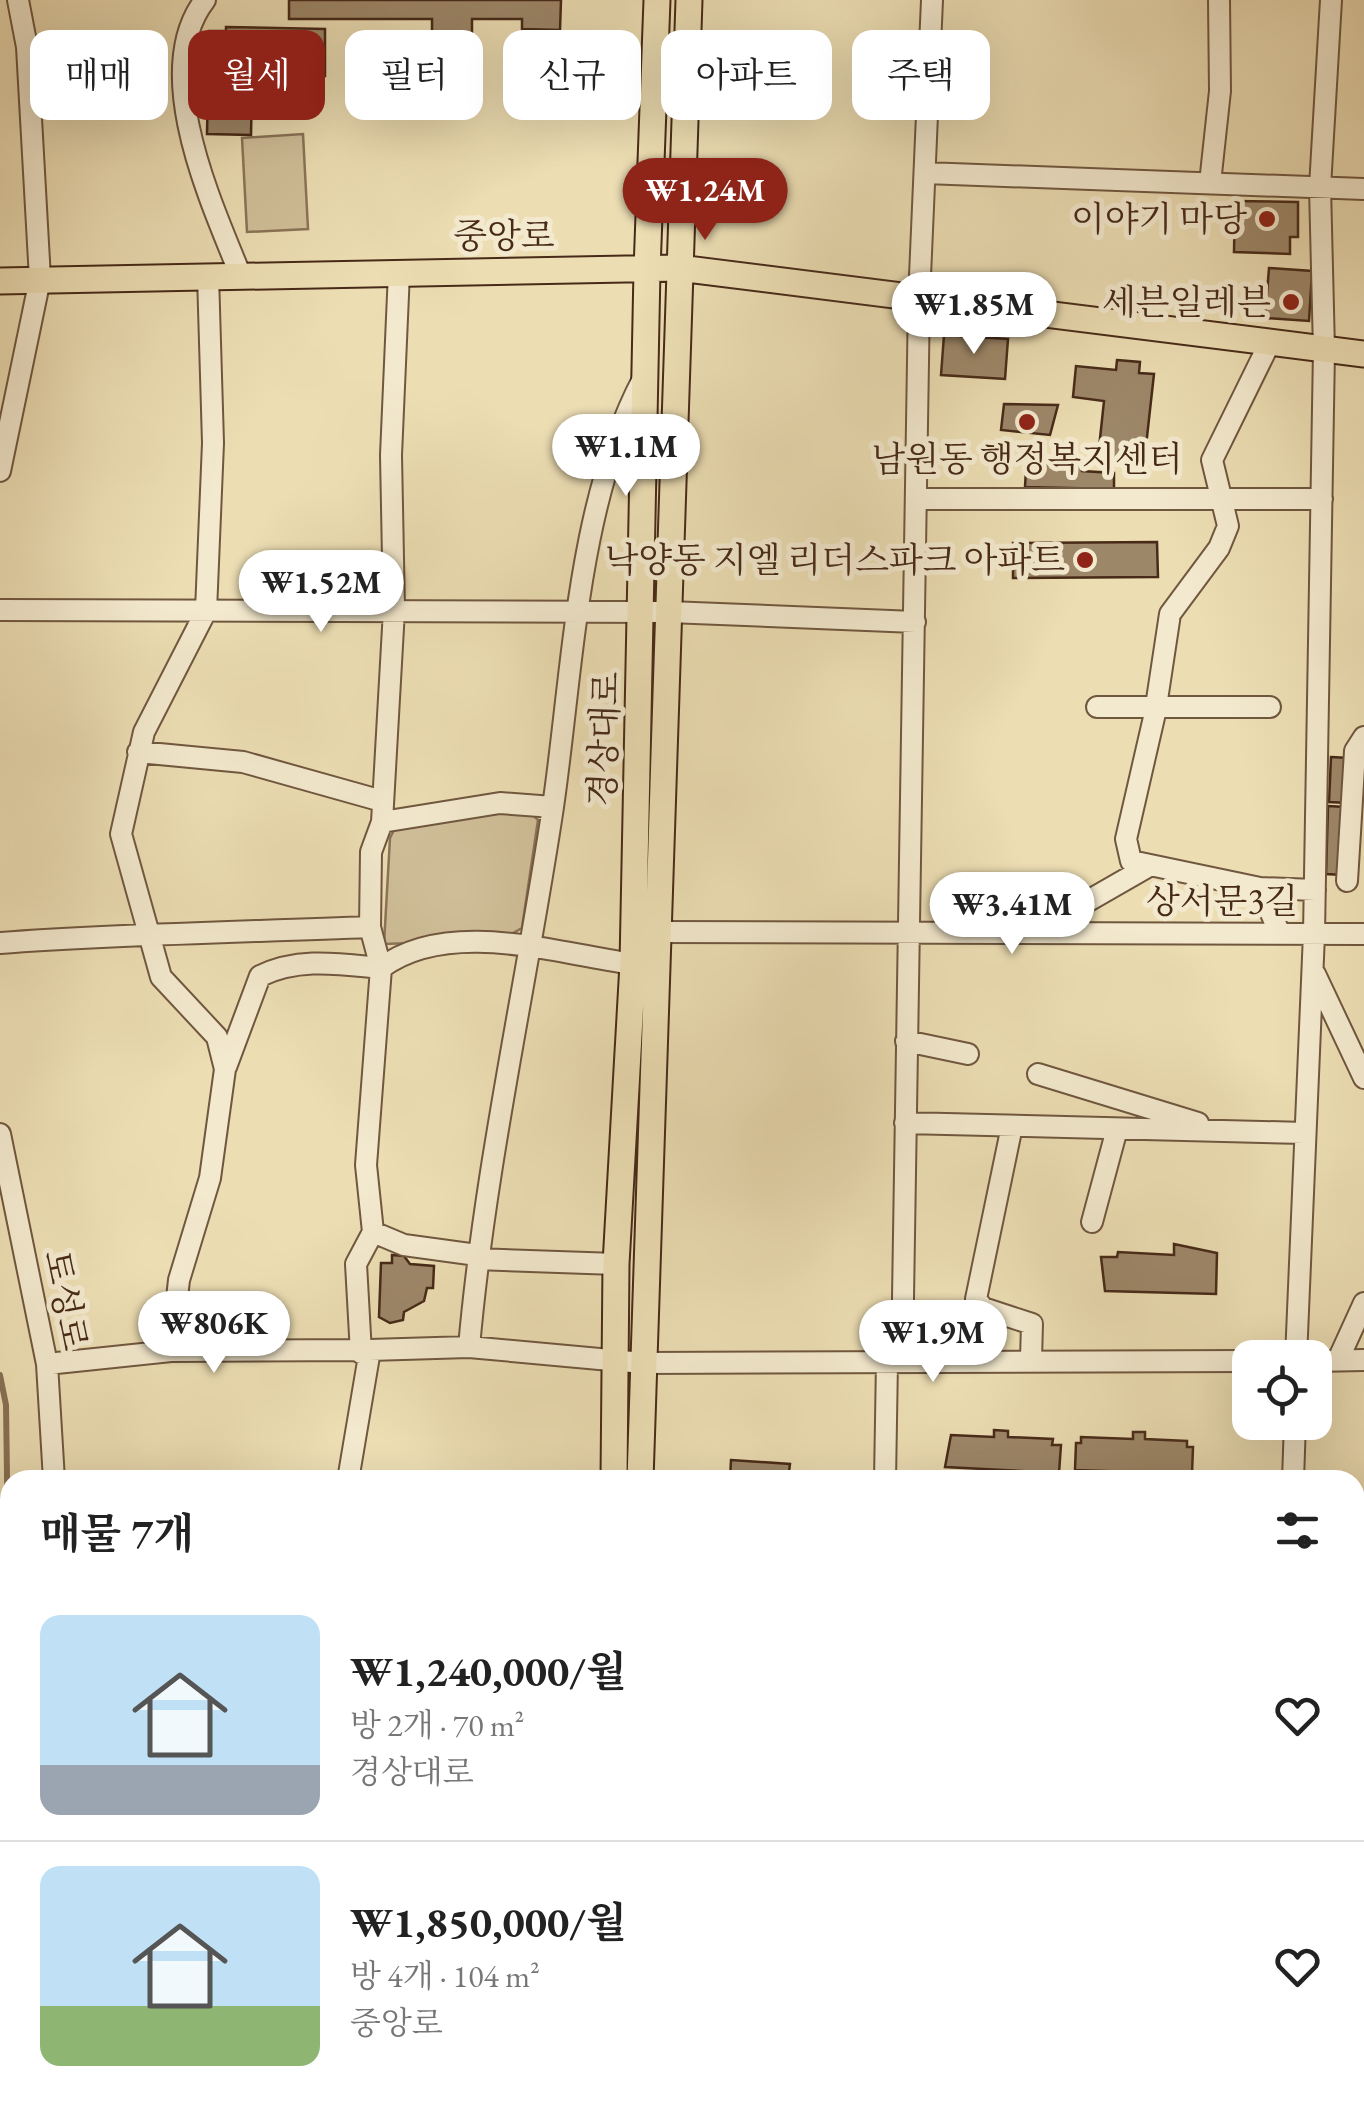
<!DOCTYPE html>
<html lang="ko">
<head>
<meta charset="utf-8">
<style>
  :root { --surface:#fff; --page:#f6f6f6; --text:#222; --muted:#767676; --line:#e0e0e0; --accent:#8f2418 }
  body { margin:0; font-family:"EB Garamond","Noto Serif KR",serif; background:var(--page); color:var(--text); height:100vh; display:flex; flex-direction:column; font-size:38px; white-space:nowrap }
  * { box-sizing:border-box; margin:0 }
  p { font-size:32px; color:var(--muted) }
  .icon { flex:none; width:55px; height:55px; fill:none; stroke:currentColor; stroke-width:2; stroke-linecap:round; stroke-linejoin:round }
  .map { position:relative; flex:1; overflow:hidden }
  .sheet { position:absolute; left:0px; top:1470px; width:1365px; height:642px; display:flex; flex-direction:column; background:var(--surface); border-radius:30px 30px 0 0; box-shadow:0 10px 40px #0002 }
  .sheet>* { flex:none }
  .hud { position:absolute; left:30px; top:30px; width:1305px; height:90px; display:flex; gap:20px }
  .tools { position:absolute; left:1232px; top:1340px; display:grid; gap:20px }
  .tools a { display:grid; place-items:center; width:100px; height:100px; border-radius:20px; background:var(--surface); box-shadow:0 10px 40px #0002; font-size:50px }
  .price { position:absolute; translate:-50% -85px; padding:0 22px; border-radius:35px; background:#fff; color:#222; font-size:32px; line-height:65px; filter:drop-shadow(0 2px 5px #0008) }
  .price::after { content:''; position:absolute; left:50%; top:60px; width:30px; height:22px; margin-left:-15px; background:inherit; clip-path:polygon(0 0,100% 0,50% 100%) }
  .price.selected { background:var(--accent); color:#fff }
  ul { padding:0; list-style:none }
  li { display:flex; align-items:center; gap:30px; height:250px; padding:0 40px }
  li+li { border-top:2px solid var(--line) }
  li span { display:grid; place-items:center; flex:none; width:280px; height:200px; border-radius:20px; color:#555 }
  li>.icon { margin-inline-start:auto }
  span .icon { width:120px; height:120px; fill:#fffc; stroke-width:1 }
  li b { font-size:42px }
  h2 { display:flex; justify-content:space-between; align-items:center; height:120px; padding:0 40px; font-size:42px }
  .chip { padding:0 35px; border-radius:20px; background:var(--surface); box-shadow:0 10px 40px #0002; font-size:35px; line-height:90px }
  .chip.selected { background:var(--accent); color:#fff }
  .map>svg:first-child { display:block }
</style>
</head>
<body>
<div class="map">
<svg width="1364" height="2112" viewBox="0 0 1364 2112">
  <rect width="100%" height="100%" fill="#ecddb3"/>
  <filter id="stains"><feTurbulence type="fractalNoise" baseFrequency=".002" numOctaves="4"/><feColorMatrix values="0 0 0 0 .2 0 0 0 0 .09 0 0 0 0 .02 0 0 0 .5 -.17"/></filter>
  <radialGradient id="worn" r=".72"><stop offset=".6" stop-color="#630" stop-opacity="0"/><stop offset="1" stop-color="#630" stop-opacity=".3"/></radialGradient>
  <path fill="#d0bf99" stroke="#8c7458" stroke-width="2.5" d="M303,134L308,229L247,232L242,138Z
    M528,810L538,820L522,928L501,940L384,944L390,838L396,826Z"/>
  <g fill="none" stroke-linecap="round" stroke-linejoin="round">
    <path stroke="#887155" stroke-width="6" d="M0,1375L6,1405L10,1691
      M8,2112L10,2083"/>
  </g>
  <path fill="#9d8769" stroke="#472a18" stroke-width="2.5" d="M289,0H561L560,30L522,29V19H472V36L432,35V19H289Z
    M226,27L325,29V76L278,75V86L252,85L251,135L207,134L209,31H226Z
    M1235,201L1298,202V237H1290V254L1234,252Z
    M1269,268L1312,271L1309,321L1265,318Z
    M944,335L1008,339L1005,379L941,375Z
    M1117,360L1140,362L1139,373L1154,374L1144,464L1108,460L1109,449L1099,448L1104,401L1073,397L1076,366L1116,370Z
    M1004,404L1058,405L1050,435L1001,430Z
    M1050,460L1081,462L1082,471L1114,473V489L1025,487L1026,469Z
    M1157,542L1158,577L1013,578V543Z
    M1331,757L1349,758L1347,803L1329,802Z
    M1328,806L1345,807L1342,875L1326,874Z
    M1174,1244L1217,1253L1216,1294L1105,1291L1101,1257H1117L1118,1252L1174,1255Z
    M392,1255L404,1256L410,1264L434,1266L433,1288H427L424,1301L404,1312L403,1320L390,1323L379,1317L381,1263H392Z
    M994,1430L1008,1431V1437L1053,1439L1052,1445H1061L1059,1473L945,1467L951,1435L994,1437Z
    M1133,1432H1145V1439L1187,1441V1447H1193L1192,1474L1075,1470L1076,1443H1081V1437L1133,1439Z
    M731,1460L790,1464L788,1480H730Z
    M142,2102H186V2112H142Z"/>
  <g fill="none" stroke-linecap="round" stroke-linejoin="round">
    <g stroke="#70573f" stroke-width="24">
      <path id="minor" d="M205,0C150,71 211,202 240,274
        M925,173L1364,189
        M1210,183L1220,91L1219,0
        M399,272L391,455L394,610L382,822L371,852L370,927L381,968L366,1165L373,1232L404,1245L477,1255
        M1270,342L1212,460L1228,526L1219,548L1170,614L1155,713L1126,839L1131,861L1260,888L1280,934
        M0,471L40,279L27,47L18,0
        M917,499H1322
        M0,610L669,612L915,622
        M1097,707H1270
        M138,752L243,762L382,801
        M382,822L500,803L553,807
        M1347,881L1355,751L1364,737
        M1260,888L1315,890
        M659,932L1364,934
        M1034,932L1149,866
        M0,943C123,934 246,932 370,927
        M1315,974L1364,1078
        M906,1041L968,1054
        M226,1067L260,976C299,957 339,964 381,968C448,918 556,953 633,964
        M1038,1074L1198,1123
        M905,1123L1305,1133
        M1012,1126L976,1299L983,1308L1032,1324L1031,1359
        M0,1134L47,1364L54,1480
        M1092,1222L1117,1129
        M476,1259L616,1264
        M469,1347L643,1363L1250,1361
        M171,1351L179,1280L210,1178L225,1069L217,1037L161,977L121,834L144,732L206,611L213,443L208,275
        M361,1353L356,1264L373,1232
        M1296,1358L1314,934L1324,350L1320,187L1331,0
        M902,1360L919,299L932,0
        M1338,1360L1364,1303
        M1315,1361L1364,1360
        M47,1364L171,1351L370,1350
        M348,1480L370,1350L469,1347C485,1166 526,987 553,807C573,669 577,504 643,379
        M885,1480L887,1361
        M1293,1480L1295,1422
        M1355,1588H1364
        M0,1808H10
        M1355,1808L1364,1807
        M1355,2079L1364,2081
        M64,2112L65,2102
        M311,2112V2102
        M1282,2112V2102"/>
    </g>
    <g stroke="#472a18" stroke-width="29">
      <path id="major" d="M0,281L679,268L1364,354
        M614,1480L616,1264L633,964L647,270L657,0
        M640,1480L689,0
        M577,2112L579,2102
        M609,2112L611,2102"/>
    </g>
    <use href="#minor" stroke="#f3e9ce" stroke-width="20"/>
    <use href="#major" stroke="#ecddb3" stroke-width="25"/>
  </g>
  <g fill="#8f2418" stroke="#f3e9ce" stroke-width="4">
    <circle cx="1267" cy="219" r="10"/>
    <circle cx="1291" cy="302" r="10"/>
    <circle cx="1027" cy="422" r="10"/>
    <circle cx="1085" cy="560" r="10"/>
  </g>
  <g text-anchor="middle" stroke-width="10" stroke-linejoin="round" paint-order="stroke">
    <g font-size="35" fill="#472a18" stroke="#f3e9ce" text-anchor="end">
      <text x="1247" y="231">이야기 마당</text>
      <text x="1271" y="314">세븐일레븐</text>
      <text x="1027" y="471" text-anchor="middle">남원동 행정복지센터</text>
      <text x="1065" y="572">낙양동 지엘 리더스파크 아파트</text>
    </g>
    <g font-size="35" fill="#472a18" stroke="#f3e9ce">
      <text x="504" y="248">중앙로</text>
      <text transform="translate(604 739) rotate(-88)" y="12">경상대로</text>
      <text x="1222" y="913">상서문3길</text>
      <text transform="translate(66 1300) rotate(79)" y="12">토성로</text>
    </g>
  </g>
  <rect width="100%" height="100%" filter="url(#stains)"/>
  <rect width="100%" height="100%" fill="url(#worn)"/>
</svg>
<div class="tools">
<a><svg class="icon" aria-label="locate" viewBox="0 0 24 24"><circle cx="12" cy="12" r="6"/><path d="M12 2v4M12 18v4M2 12h4M18 12h4"/></svg></a>
</div>
<b class="price selected" style="left:705px;top:243px">₩1.24M</b>
<b class="price" style="left:974px;top:357px">₩1.85M</b>
<b class="price" style="left:626px;top:499px">₩1.1M</b>
<b class="price" style="left:321px;top:635px">₩1.52M</b>
<b class="price" style="left:1012px;top:957px">₩3.41M</b>
<b class="price" style="left:214px;top:1376px">₩806K</b>
<b class="price" style="left:933px;top:1385px">₩1.9M</b>
<div class="hud">
<a class="chip">매매</a>
<a class="chip selected">월세</a>
<a class="chip">필터</a>
<a class="chip">신규</a>
<a class="chip">아파트</a>
<a class="chip">주택</a>
</div>
<section class="sheet">
<h2>매물 7개<svg class="icon" aria-label="filters" viewBox="0 0 24 24"><path d="M4 7h16M4 17h16"/><circle cx="9" cy="7" r="2"/><circle cx="15" cy="17" r="2"/></svg></h2>
<ul>
<li><span style="background:linear-gradient(#bfe0f5 75%,#9aa5b1 0)"><svg class="icon" aria-label="home" viewBox="0 0 24 24"><path d="M3 11l9-7 9 7M6 9v11h12V9"/></svg></span><div><b>₩1,240,000/월</b><p>방 2개 · 70 m²</p><p>경상대로</p></div><svg class="icon" aria-label="heart" viewBox="0 0 24 24"><path d="M12 20l-8-8c-3-5 5-10 8-4 3-6 11-1 8 4z"/></svg></li>
<li><span style="background:linear-gradient(#bfe0f5 70%,#8fb573 0)"><svg class="icon" aria-label="home" viewBox="0 0 24 24"><path d="M3 11l9-7 9 7M6 9v11h12V9"/></svg></span><div><b>₩1,850,000/월</b><p>방 4개 · 104 m²</p><p>중앙로</p></div><svg class="icon" aria-label="heart" viewBox="0 0 24 24"><path d="M12 20l-8-8c-3-5 5-10 8-4 3-6 11-1 8 4z"/></svg></li>
</ul>
</section>
</div>
</body>
</html>
